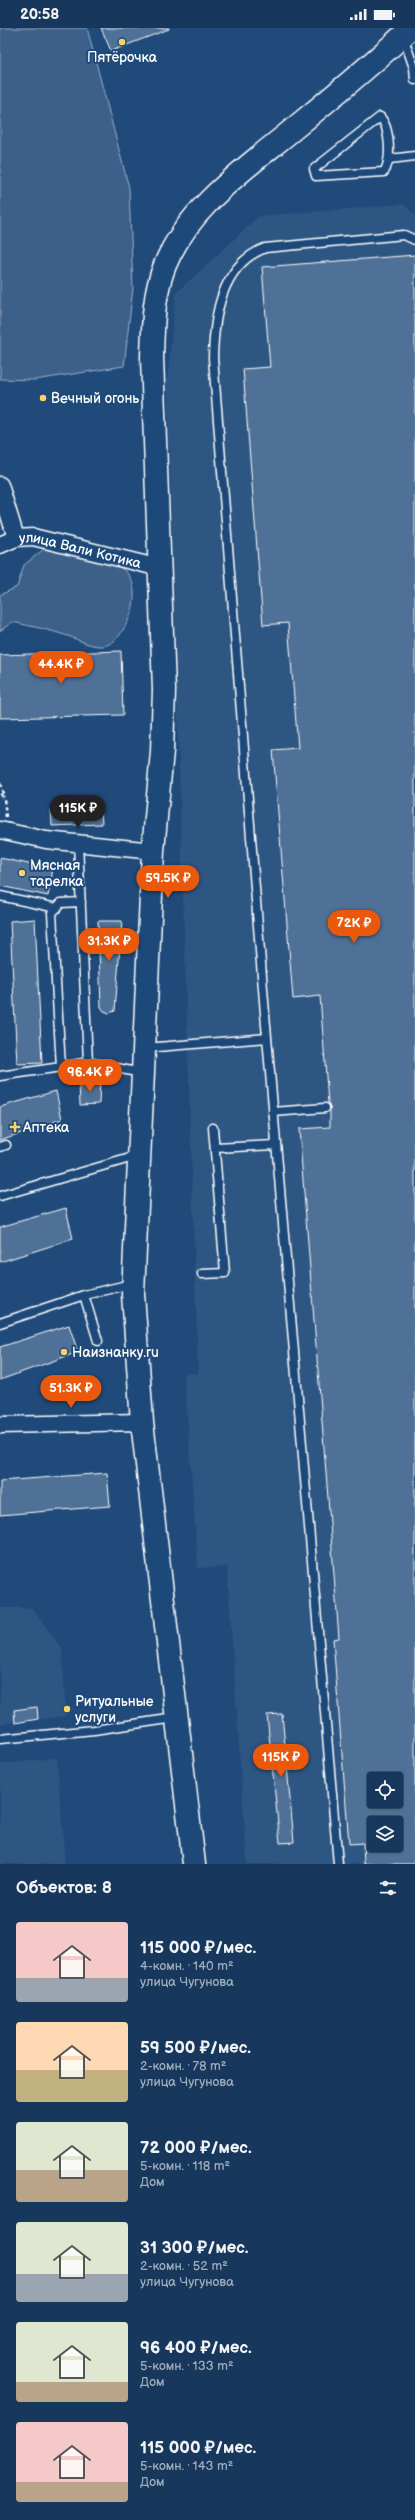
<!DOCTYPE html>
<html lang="ru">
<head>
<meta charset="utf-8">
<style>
  :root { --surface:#17385c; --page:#244365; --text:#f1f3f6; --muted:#9eacbb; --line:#365272; --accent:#ea580c }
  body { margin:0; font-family:"Balsamiq Sans",sans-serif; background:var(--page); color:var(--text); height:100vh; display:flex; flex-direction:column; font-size:15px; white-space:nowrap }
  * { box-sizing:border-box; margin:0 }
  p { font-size:13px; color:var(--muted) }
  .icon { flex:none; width:22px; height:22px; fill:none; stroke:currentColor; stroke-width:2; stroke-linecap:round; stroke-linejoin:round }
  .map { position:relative; height:1836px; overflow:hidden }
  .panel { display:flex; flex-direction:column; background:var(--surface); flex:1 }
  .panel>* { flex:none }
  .buttons { position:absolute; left:367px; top:1744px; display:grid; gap:8px }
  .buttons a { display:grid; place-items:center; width:36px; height:36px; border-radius:4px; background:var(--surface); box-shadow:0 1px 3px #0004,0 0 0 1px var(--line); font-size:20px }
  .price { position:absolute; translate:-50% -34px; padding:0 9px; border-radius:14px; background:var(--accent); color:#fff; font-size:13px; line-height:26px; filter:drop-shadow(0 1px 2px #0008) }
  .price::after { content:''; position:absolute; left:50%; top:24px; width:12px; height:9px; margin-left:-6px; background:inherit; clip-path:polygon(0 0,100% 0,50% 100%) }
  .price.active { background:#222; color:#fff }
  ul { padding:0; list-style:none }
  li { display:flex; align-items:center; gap:12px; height:100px; padding:0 16px }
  li span { display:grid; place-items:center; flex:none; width:112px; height:80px; border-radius:4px; color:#555 }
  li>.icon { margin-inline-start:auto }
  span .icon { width:48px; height:48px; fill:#fffc; stroke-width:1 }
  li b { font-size:17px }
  h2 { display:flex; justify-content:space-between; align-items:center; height:48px; padding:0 16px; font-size:17px }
  .status { display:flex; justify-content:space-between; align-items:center; height:28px; padding:0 20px; background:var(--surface); direction:ltr }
  .status svg { height:11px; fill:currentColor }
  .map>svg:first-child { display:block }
</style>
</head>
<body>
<div class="status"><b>20:58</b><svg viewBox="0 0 49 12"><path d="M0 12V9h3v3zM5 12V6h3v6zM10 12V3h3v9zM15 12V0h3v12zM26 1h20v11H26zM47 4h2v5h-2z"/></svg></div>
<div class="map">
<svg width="415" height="1836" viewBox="0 0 415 1836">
  <rect width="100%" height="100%" fill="#1f4a7a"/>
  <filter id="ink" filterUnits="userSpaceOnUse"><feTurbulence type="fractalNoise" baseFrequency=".025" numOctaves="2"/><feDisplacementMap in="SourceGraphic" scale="8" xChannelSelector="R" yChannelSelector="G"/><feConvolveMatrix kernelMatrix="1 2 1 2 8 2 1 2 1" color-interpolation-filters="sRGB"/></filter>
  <g filter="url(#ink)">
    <path fill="#2e5683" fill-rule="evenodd" d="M404,176L415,187V1836H247L227,1539L198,1540L184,1346L198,1345L167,354L176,265L259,188ZM374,1751H396V1773H374ZM374,1795H396V1817H374Z
      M0,1580H32L62,1621L66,1688L0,1696Z
      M57,1730L65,1836H0V1736Z"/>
    <path fill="#3c618b" stroke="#9eb0c5" d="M0,0H87L129,160L133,260L124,338L35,352L0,351Z
      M44,521C64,525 102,531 119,539C139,548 136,577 128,593C123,603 116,616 103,618C91,619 79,612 68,608C50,602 31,598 12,594L0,603V567L17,559L24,537Z"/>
    <path fill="#507197" stroke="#fff" fill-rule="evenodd" d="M101,0H169V1L111,23Z
      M415,227V1836H364L363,1815L349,1816L333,1611L339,1610L299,1101L330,1099V1079L328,1075L320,968L293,971L273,722L298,720L288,595L263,597L243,341L270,339L262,239ZM374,1751H396V1773H374ZM374,1795H396V1817H374Z
      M121,623L123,687L0,690V627Z
      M101,780L102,796L52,798L51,782Z
      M0,830L53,841L48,868L0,858Z
      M35,891L42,1035L17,1036L10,893Z
      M98,893H122L115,983L109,985L104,983L101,979Z
      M100,1052L99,1076L80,1077L79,1054Z
      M56,1063L62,1091L0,1112V1079Z
      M66,1180L73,1211L0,1234V1199Z
      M69,1297L78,1324L0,1352V1319Z
      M107,1445L110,1478L0,1487V1453Z
      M37,1679L38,1691L15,1695L14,1682Z
      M282,1686L294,1814L280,1815L267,1687Z"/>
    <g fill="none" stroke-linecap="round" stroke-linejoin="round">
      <g stroke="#fff" stroke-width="11">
        <path id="service" d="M403,8L414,40L415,52
          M380,89C390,99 392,132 384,144L316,148L314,141Z
          M390,131L415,128
          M78,815L88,1034L141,1045
          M0,868L57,880
          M81,874L61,875L52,885L61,1039L88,1034
          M145,1020L267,1010
          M0,1048L61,1039
          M273,1084L325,1080
          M0,1119L6,1117
          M215,1120L276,1117
          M0,1168L137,1128
          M202,1246L225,1245L213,1100
          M84,1267L98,1313
          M0,1295L84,1267L131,1256
          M0,1711L94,1702L175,1690
          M338,1836L265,986L213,330C214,288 221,237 265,220L404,207L415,212"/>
      </g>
      <g stroke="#fff" stroke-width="19">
        <g id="minor">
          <path d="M0,457L16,510"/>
          <path id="s1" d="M0,517L16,510L33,509L160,540"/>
          <path d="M0,802L46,812L153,823"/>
          <path d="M0,1397L142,1394"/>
        </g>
      </g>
      <g stroke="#fff" stroke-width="25">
        <path id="secondary" d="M194,1836L142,1394L133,1266L153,823L162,723L164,662L152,329C153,298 153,267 165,237C189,178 249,138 297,98C336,66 375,34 411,0"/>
      </g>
      <path stroke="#fff" stroke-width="2.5" stroke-dasharray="4 3" stroke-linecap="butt" d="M0,755L4,769
        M0,766L4,770L6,789"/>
      <use href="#service" stroke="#1f4a7a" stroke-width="8"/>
      <use href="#minor" stroke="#1f4a7a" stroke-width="16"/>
      <use href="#secondary" stroke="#1f4a7a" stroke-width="22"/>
    </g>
  </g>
  <g fill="#ffd166" stroke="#1f4a7a" stroke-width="1.5">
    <circle cx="122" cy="14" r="4"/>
    <circle cx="43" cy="370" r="4"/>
    <circle cx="22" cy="845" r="4"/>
    <path d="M13 1093h4v4h4v4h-4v4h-4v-4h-4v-4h4z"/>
    <circle cx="64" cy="1324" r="4"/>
    <circle cx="67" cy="1681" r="4"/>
  </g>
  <g text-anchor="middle" stroke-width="4" stroke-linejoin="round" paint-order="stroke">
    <g font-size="14" fill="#fff" stroke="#1f4a7a" text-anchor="start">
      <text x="122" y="34" text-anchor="middle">Пятёрочка</text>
      <text x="51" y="375">Вечный огонь</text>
      <text x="30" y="842">Мясная<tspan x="30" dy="16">тарелка</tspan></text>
      <text x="23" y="1104">Аптека</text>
      <text x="72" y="1329">Наизнанку.ru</text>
      <text x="75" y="1678">Ритуальные<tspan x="75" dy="16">услуги</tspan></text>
    </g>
    <g font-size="14" fill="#fff" stroke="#1f4a7a">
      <text dy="5" stroke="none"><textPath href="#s1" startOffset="83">улица Вали Котика</textPath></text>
    </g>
  </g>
</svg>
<div class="buttons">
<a><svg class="icon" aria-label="locate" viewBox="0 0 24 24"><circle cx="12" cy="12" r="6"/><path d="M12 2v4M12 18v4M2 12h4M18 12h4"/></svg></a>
<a><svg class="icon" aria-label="layers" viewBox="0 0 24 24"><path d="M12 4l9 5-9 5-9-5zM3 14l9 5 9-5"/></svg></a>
</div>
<b class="price" style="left:61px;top:657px">44.4K ₽</b>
<b class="price active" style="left:78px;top:801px">115K ₽</b>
<b class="price" style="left:168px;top:871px">59.5K ₽</b>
<b class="price" style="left:354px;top:916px">72K ₽</b>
<b class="price" style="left:109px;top:934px">31.3K ₽</b>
<b class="price" style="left:90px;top:1065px">96.4K ₽</b>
<b class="price" style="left:71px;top:1381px">51.3K ₽</b>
<b class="price" style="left:281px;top:1750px">115K ₽</b>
</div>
<section class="panel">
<h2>Объектов: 8<svg class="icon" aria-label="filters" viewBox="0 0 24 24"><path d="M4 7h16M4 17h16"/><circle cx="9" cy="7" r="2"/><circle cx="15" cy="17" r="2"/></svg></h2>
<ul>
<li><span style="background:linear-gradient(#f6c9c9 70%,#9aa5b1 0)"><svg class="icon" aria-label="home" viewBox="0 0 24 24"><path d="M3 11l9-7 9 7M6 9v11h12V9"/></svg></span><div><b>115 000 ₽/мес.</b><p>4-комн. · 140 m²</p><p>улица Чугунова</p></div></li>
<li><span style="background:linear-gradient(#ffd9b3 60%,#c2b280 0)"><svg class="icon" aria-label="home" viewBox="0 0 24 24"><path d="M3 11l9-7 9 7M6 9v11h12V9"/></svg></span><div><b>59 500 ₽/мес.</b><p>2-комн. · 78 m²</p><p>улица Чугунова</p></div></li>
<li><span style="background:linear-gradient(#dfe7d0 60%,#b9a48a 0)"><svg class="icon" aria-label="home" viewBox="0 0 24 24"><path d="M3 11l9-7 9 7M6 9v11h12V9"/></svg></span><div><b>72 000 ₽/мес.</b><p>5-комн. · 118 m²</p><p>Дом</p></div></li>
<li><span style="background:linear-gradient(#dfe7d0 65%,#9aa5b1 0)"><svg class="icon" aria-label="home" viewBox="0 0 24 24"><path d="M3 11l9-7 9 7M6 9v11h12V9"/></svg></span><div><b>31 300 ₽/мес.</b><p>2-комн. · 52 m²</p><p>улица Чугунова</p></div></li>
<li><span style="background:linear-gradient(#dfe7d0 75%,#b9a48a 0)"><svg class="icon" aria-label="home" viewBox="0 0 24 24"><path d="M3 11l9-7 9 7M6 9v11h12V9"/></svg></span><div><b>96 400 ₽/мес.</b><p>5-комн. · 133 m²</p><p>Дом</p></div></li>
<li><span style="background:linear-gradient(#f6c9c9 75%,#b9a48a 0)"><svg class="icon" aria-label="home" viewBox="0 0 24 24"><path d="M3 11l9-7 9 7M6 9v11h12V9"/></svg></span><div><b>115 000 ₽/мес.</b><p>5-комн. · 143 m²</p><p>Дом</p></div></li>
</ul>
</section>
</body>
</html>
